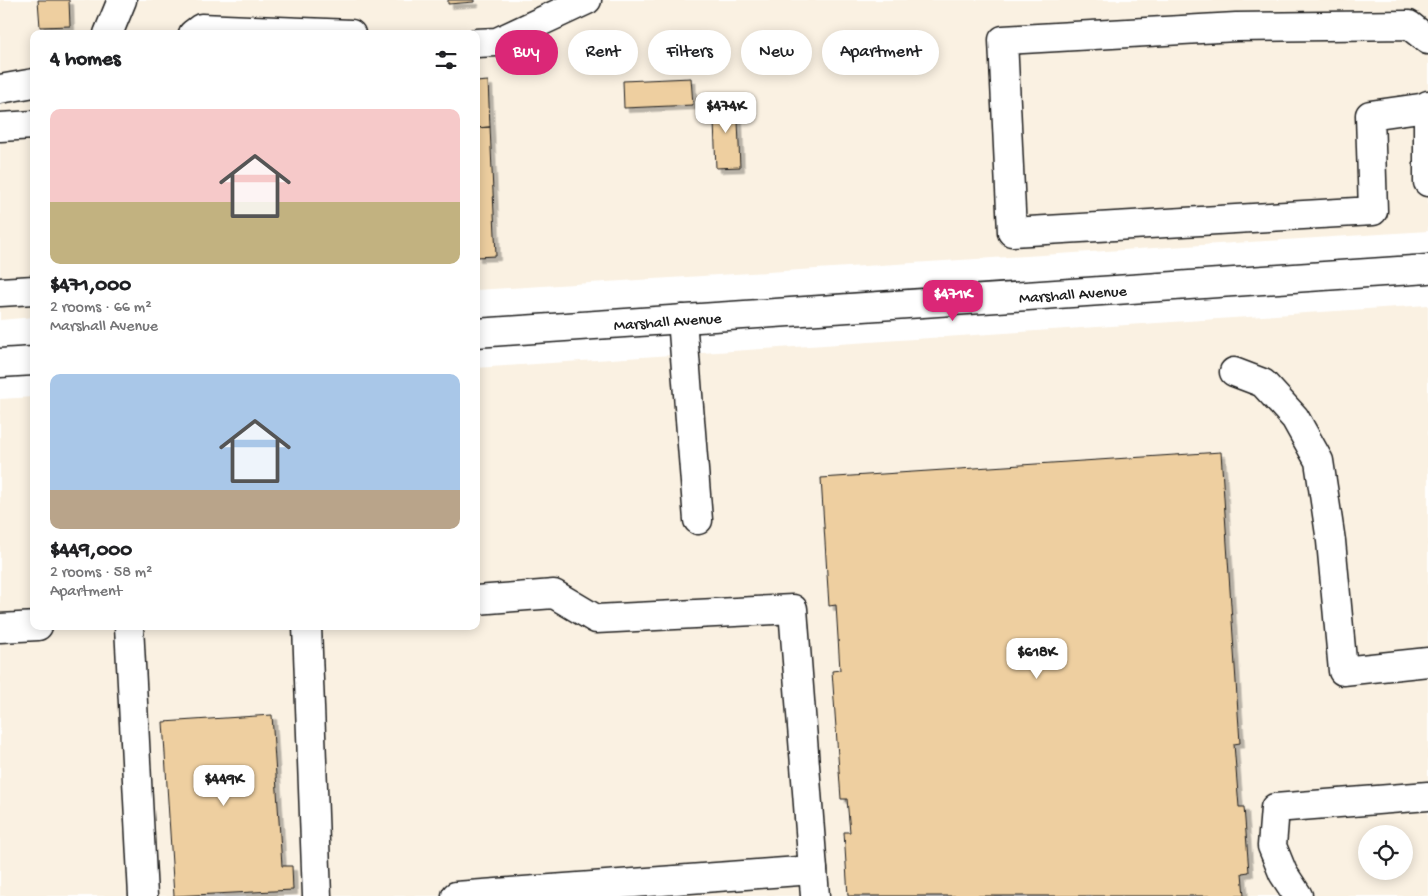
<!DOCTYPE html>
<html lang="en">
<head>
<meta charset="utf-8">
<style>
  :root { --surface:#fff; --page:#f2f2f2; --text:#202124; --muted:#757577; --accent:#db2777 }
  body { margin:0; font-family:"Gochi Hand",sans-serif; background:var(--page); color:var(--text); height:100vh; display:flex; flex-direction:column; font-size:19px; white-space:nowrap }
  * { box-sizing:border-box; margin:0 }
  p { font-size:16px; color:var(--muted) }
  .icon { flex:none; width:28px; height:28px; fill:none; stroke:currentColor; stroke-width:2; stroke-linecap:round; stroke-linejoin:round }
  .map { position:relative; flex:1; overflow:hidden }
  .drawer { position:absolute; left:30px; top:30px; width:450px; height:600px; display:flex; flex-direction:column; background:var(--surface); border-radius:10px; box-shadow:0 2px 12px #0003 }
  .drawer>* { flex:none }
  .guide { position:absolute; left:495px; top:30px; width:475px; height:45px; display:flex; gap:10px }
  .controls { position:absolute; left:1358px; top:825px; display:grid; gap:10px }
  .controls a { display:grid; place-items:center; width:55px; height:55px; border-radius:50%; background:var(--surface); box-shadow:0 2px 12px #0003; font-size:25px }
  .price { position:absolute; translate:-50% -42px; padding:0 11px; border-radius:10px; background:#fff; color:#222; font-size:16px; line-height:32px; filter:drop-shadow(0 1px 2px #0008) }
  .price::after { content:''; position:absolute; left:50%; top:30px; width:15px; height:11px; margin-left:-8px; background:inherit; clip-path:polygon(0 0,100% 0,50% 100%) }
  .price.selected { background:var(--accent); color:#fff }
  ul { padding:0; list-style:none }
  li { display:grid; align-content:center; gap:10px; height:265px; padding:0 20px }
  li span { display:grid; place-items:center; height:155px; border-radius:10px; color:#555 }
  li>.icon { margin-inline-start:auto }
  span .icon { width:90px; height:90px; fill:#fffc; stroke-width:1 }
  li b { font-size:21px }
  h2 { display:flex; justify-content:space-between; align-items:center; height:60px; padding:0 20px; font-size:21px }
  .chip { padding:0 18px; border-radius:22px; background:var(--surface); box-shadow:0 2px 12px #0003; font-size:18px; line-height:45px }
  .chip.selected { background:var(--accent); color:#fff }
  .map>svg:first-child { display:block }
</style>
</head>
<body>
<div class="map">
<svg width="1428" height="896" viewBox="0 0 1428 896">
  <defs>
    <filter id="shadow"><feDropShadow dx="4.5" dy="4.5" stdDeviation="0" flood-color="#0004"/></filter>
  </defs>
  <rect width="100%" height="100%" fill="#fff"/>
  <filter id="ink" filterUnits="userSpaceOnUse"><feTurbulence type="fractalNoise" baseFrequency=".02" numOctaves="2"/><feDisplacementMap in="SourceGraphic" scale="10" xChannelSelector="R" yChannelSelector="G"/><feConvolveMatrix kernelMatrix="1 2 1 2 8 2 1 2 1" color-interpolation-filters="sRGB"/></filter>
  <g filter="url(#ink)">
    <path fill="#faf1e2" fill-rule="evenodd" d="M0,0H1428V231L476,290V34H34V317L0,320Z
      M1428,305V896H0V399L34,397V626H476V368ZM1366,834H1404V871H1366Z"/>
    <path fill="#eecfa0" stroke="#1c1c1c" filter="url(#shadow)" d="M38,0H69L70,26L40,27Z
      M448,0H474V2L448,4Z
      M691,78L693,105L624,108L623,81Z
      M488,81L490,127L476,128V82Z
      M737,99L740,167L716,168L713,100Z
      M490,127L496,256L476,257V128Z
      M1221,452L1240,743L1234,744L1239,807H1244L1249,872L1242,873L1244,896H848L844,832H850L847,799H841L832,671L840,670L836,605L829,606L821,478Z
      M272,715L282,866H292L293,890L174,896L163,722Z"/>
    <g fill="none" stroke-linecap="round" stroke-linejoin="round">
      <g stroke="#1c1c1c" stroke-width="31">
        <g id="minor">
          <path d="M108,34L122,0"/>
          <path d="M193,34L201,28L351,34"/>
          <path d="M476,43L497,42L587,0"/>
          <path d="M0,89L34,83"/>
          <path d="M1428,105V182"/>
          <path d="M1427,107L1370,115L1373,211L1012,232L1003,40L1236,27L1409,25L1428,40"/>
          <path d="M0,127L34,125"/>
          <path d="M0,292L34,290"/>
          <path d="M682,319L698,520"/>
          <path id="s1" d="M476,333L1428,269"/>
          <path d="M0,363L34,361"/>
          <path d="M1234,372L1263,383L1295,418L1319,461L1331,541L1343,671L1428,662"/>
          <path d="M476,600L554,594L596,619L793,609L815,896"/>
          <path d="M129,626L143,896"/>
          <path d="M307,626L317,896"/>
          <path d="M0,628L38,626"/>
          <path d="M456,896L813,870"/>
          <path d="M1298,896L1283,873L1272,846L1275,808L1428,796"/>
        </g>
      </g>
      <use href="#minor" stroke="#fff" stroke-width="28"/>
    </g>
  </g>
  <g text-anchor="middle" stroke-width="4" stroke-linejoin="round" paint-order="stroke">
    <g font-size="16" fill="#1c1c1c" stroke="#fff">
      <text dy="6" stroke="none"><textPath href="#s1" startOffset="598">Marshall Avenue</textPath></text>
      <text dy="6" stroke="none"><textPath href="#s1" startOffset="192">Marshall Avenue</textPath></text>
    </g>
  </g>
</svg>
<div class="controls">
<a><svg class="icon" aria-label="locate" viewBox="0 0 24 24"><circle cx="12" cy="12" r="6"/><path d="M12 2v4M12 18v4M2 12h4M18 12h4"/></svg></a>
</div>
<b class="price" style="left:726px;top:134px">$474K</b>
<b class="price selected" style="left:953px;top:322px">$471K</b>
<b class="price" style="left:1037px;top:680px">$618K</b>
<b class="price" style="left:224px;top:807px">$449K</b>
<div class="guide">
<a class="chip selected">Buy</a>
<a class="chip">Rent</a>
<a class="chip">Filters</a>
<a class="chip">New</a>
<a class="chip">Apartment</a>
</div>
<section class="drawer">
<h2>4 homes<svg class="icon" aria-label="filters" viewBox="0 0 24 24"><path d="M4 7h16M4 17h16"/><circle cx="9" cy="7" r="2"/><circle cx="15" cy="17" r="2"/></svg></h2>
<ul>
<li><span style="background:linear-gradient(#f6c9c9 60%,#c2b280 0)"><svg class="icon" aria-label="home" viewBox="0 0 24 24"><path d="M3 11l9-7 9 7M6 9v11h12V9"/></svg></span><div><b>$471,000</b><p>2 rooms · 66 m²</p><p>Marshall Avenue</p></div></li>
<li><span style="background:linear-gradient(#a9c7e8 75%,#b9a48a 0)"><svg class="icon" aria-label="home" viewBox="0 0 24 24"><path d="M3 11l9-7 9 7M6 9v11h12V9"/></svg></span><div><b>$449,000</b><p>2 rooms · 58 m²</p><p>Apartment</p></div></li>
</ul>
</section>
</div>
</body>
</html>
